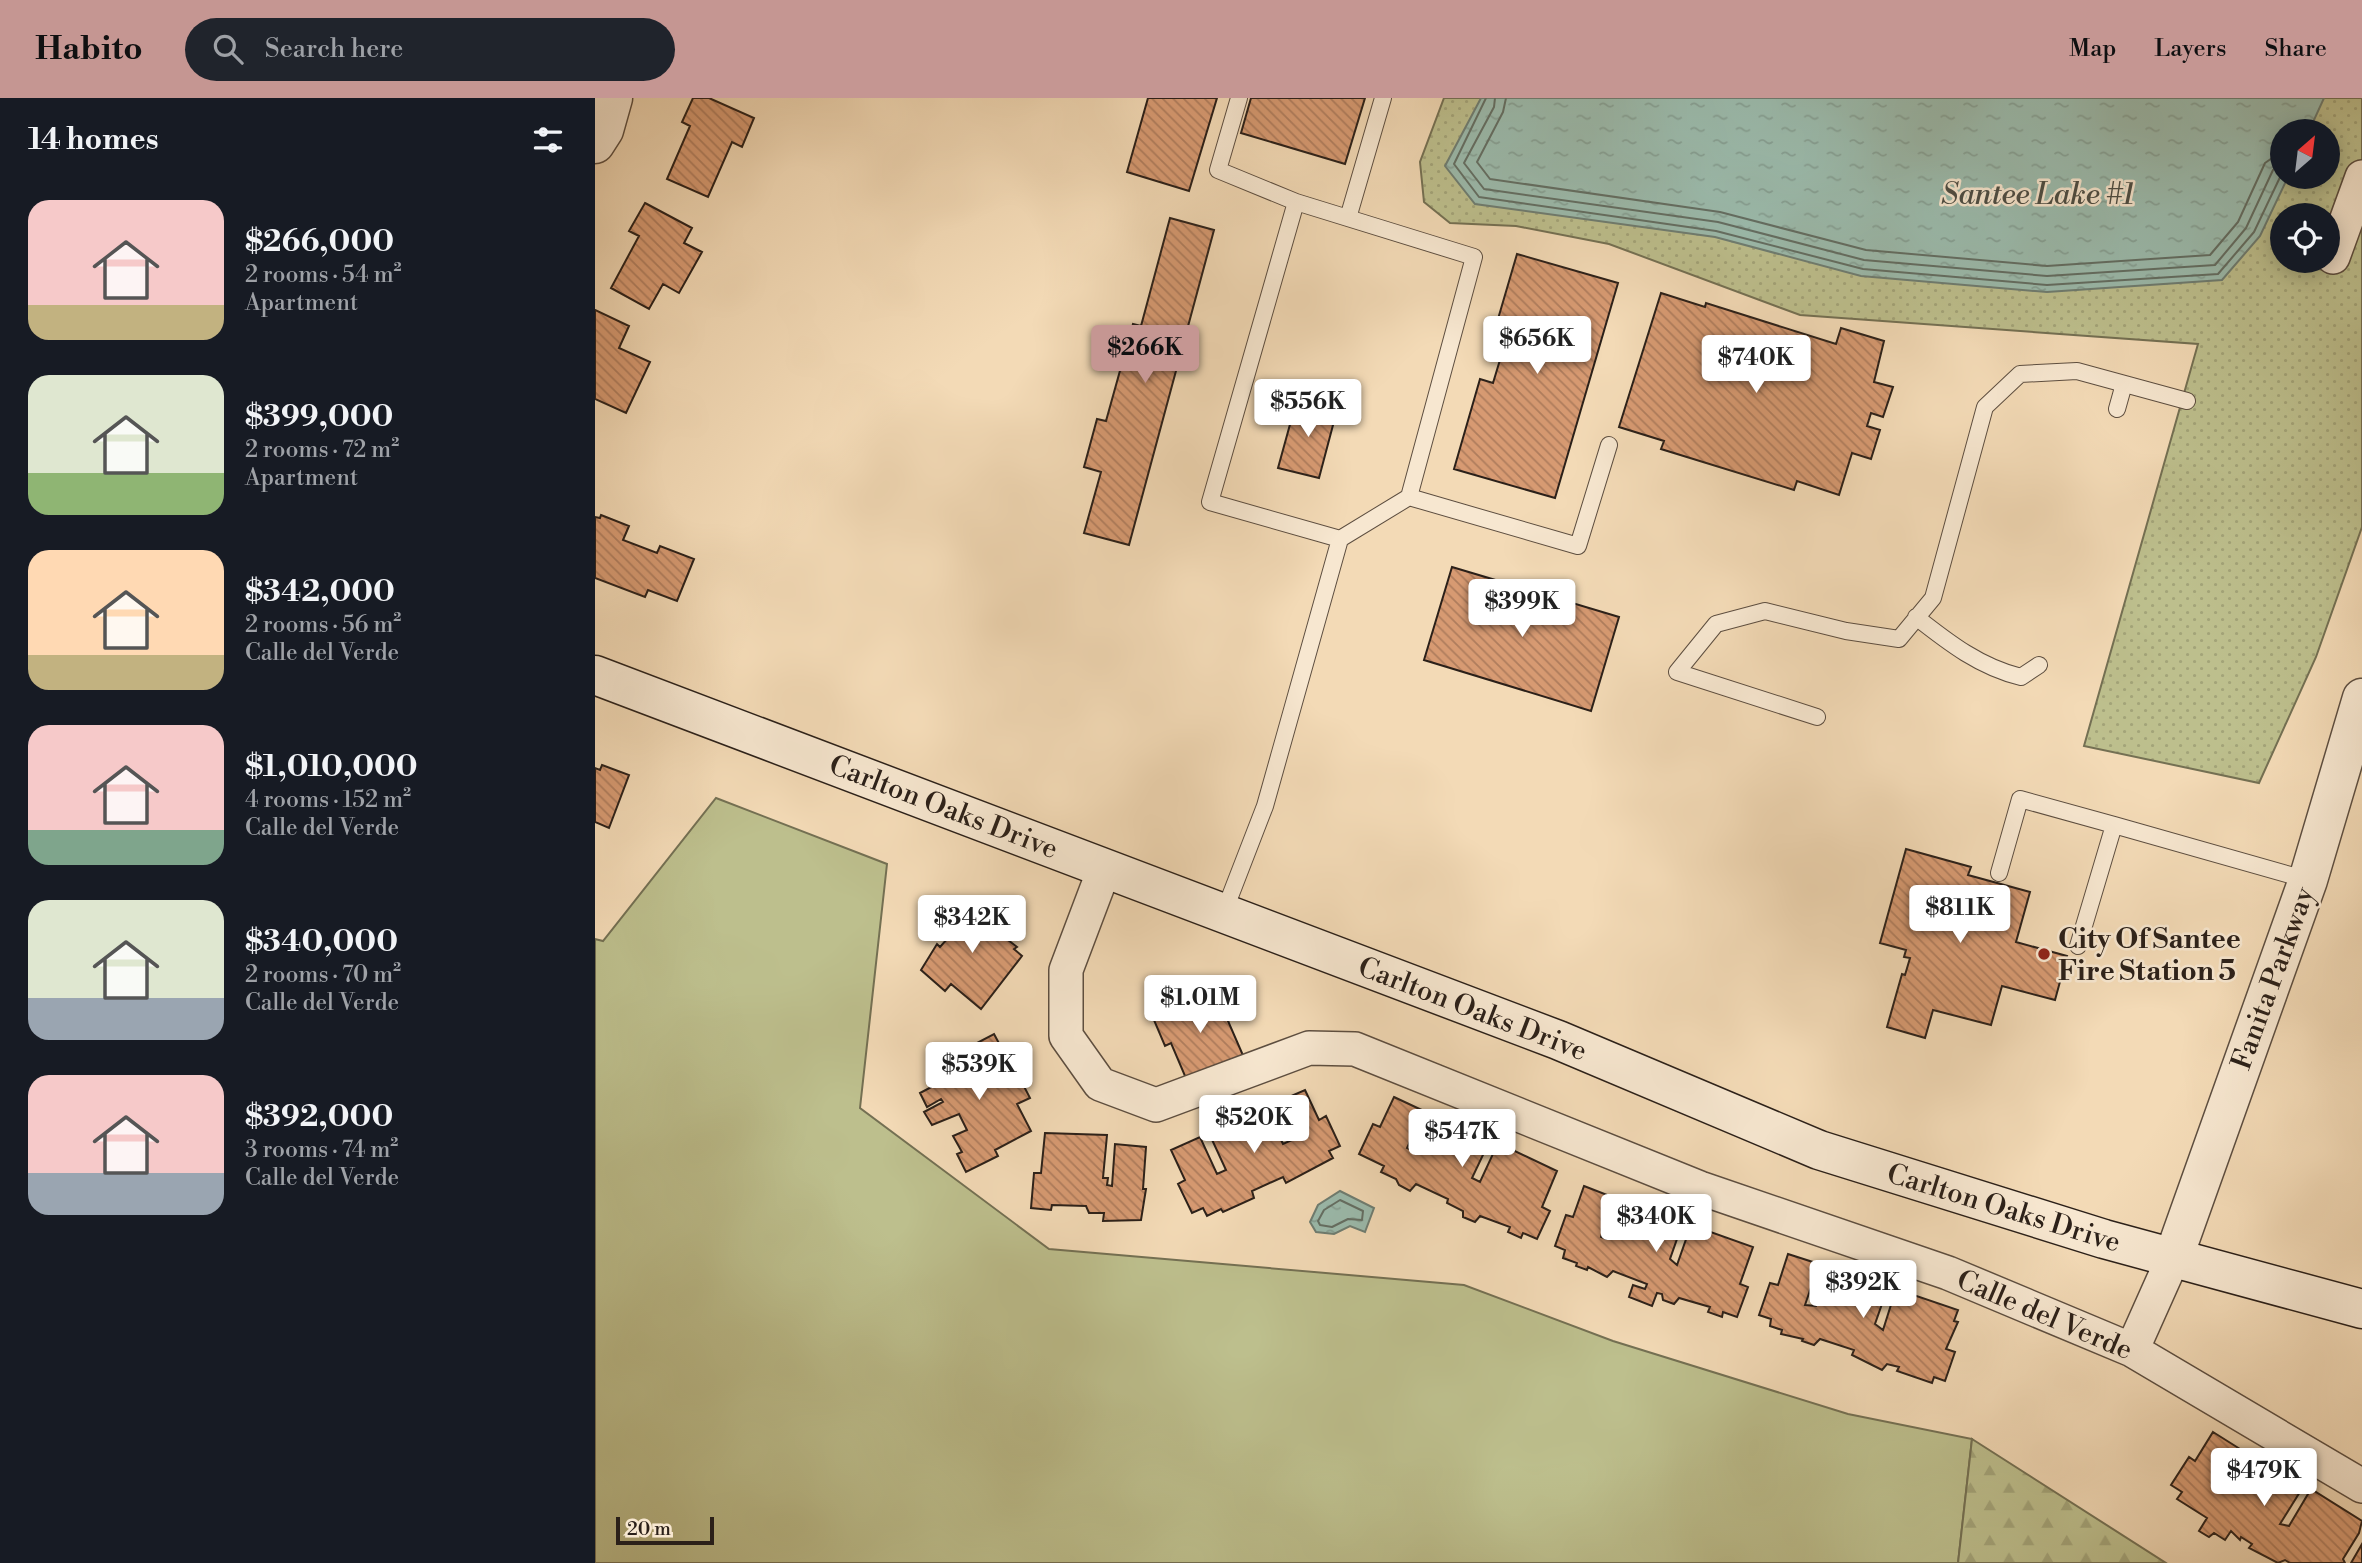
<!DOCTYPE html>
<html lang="en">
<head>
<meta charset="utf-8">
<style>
  :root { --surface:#171b24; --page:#20242c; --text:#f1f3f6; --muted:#9ea1a6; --accent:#c59692 }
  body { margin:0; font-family:"Libre Bodoni",serif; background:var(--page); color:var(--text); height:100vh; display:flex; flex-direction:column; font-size:26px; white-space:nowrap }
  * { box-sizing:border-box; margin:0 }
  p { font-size:23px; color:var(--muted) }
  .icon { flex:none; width:38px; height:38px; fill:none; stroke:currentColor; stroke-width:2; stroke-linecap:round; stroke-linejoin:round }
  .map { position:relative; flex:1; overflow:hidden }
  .details { display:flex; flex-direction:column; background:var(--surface); width:595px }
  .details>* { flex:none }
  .needle { width:46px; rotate:28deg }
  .fabs { position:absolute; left:1675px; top:21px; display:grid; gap:14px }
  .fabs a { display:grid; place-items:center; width:70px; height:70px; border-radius:50%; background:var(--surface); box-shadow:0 4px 18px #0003; font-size:35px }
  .scale { position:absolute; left:21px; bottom:18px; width:98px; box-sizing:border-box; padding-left:7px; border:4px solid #2b2019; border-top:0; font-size:19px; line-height:24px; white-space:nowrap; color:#2b2019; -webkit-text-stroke:5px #f7e7d0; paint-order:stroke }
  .price { position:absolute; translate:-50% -60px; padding:0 16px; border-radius:7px; background:#fff; color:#222; font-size:23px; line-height:46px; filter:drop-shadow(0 2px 4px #0008) }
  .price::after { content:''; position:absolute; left:50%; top:42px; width:21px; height:16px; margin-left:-10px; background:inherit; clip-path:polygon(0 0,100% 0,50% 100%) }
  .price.on { background:var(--accent); color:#111 }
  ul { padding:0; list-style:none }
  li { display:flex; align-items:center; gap:21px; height:175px; padding:0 28px }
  li span { display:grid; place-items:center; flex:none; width:196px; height:140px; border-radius:21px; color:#555 }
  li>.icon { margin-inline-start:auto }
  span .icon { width:84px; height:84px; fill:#fffc; stroke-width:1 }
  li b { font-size:30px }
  h2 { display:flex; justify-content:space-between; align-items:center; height:84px; padding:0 28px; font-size:30px }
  header { display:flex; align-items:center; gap:42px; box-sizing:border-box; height:98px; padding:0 35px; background:var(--accent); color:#111 }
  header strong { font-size:33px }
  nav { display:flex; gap:38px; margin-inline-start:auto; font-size:24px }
  .search { width:490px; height:63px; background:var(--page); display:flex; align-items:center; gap:18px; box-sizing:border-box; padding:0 24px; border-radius:38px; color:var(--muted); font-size:26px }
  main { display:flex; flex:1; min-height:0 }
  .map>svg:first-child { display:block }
</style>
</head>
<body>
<header>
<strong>Habito</strong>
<div class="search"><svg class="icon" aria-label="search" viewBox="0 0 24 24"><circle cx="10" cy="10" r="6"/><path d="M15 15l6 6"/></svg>Search here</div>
<nav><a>Map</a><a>Layers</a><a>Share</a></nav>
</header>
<main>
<section class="details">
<h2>14 homes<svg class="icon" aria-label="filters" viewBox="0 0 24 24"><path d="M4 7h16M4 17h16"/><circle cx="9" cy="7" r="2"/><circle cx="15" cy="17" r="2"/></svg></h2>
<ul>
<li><span style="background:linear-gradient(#f6c9c9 75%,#c2b280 0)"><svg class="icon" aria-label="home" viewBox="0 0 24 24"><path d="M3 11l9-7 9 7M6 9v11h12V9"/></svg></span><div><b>$266,000</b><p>2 rooms · 54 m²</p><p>Apartment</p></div></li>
<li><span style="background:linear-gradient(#dfe7d0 70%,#8fb573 0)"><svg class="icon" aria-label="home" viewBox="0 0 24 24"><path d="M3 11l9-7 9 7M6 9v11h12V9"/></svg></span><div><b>$399,000</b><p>2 rooms · 72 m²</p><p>Apartment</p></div></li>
<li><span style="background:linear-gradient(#ffd9b3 75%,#c2b280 0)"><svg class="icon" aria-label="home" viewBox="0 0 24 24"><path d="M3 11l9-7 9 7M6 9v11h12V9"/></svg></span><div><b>$342,000</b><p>2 rooms · 56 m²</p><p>Calle del Verde</p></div></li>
<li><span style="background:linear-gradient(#f6c9c9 75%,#7fa58c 0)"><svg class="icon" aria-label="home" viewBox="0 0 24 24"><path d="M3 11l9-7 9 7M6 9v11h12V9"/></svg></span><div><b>$1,010,000</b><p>4 rooms · 152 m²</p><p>Calle del Verde</p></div></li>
<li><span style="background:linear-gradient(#dfe7d0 70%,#9aa5b1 0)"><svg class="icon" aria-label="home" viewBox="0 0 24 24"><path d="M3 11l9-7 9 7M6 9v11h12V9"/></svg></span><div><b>$340,000</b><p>2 rooms · 70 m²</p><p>Calle del Verde</p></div></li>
<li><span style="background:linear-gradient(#f6c9c9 70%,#9aa5b1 0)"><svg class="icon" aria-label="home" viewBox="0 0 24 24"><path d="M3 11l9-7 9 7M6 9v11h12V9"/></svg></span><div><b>$392,000</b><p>3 rooms · 74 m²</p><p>Calle del Verde</p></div></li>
</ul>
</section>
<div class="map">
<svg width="1767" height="1465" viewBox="0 0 1767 1465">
  <defs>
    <pattern id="forest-firs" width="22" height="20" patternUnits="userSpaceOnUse" patternTransform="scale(1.75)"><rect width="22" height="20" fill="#bdbf8d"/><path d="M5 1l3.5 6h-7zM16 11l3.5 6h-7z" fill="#a3a479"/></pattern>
    <pattern id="park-dots" width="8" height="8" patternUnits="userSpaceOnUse" patternTransform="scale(1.75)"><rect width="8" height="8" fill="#bdbf8d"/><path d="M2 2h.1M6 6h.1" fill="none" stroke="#a3a479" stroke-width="1.8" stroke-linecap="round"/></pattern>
    <pattern id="water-ripples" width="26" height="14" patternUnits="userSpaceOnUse" patternTransform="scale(1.75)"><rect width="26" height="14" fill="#9bbbad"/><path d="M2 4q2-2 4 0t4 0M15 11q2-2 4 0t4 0" fill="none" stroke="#86a094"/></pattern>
    <pattern id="building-back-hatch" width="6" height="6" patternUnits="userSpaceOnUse" patternTransform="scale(1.75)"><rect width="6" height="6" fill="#d79a72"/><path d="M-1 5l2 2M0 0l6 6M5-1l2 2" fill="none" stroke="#af7d5d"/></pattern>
  </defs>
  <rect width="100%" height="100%" fill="#f3dab6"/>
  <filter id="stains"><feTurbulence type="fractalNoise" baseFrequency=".00286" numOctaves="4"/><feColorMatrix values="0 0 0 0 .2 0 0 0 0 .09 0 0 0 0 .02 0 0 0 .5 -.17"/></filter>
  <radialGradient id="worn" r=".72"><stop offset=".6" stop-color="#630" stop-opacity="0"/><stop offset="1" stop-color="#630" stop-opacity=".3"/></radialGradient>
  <path fill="#bdbf8d" stroke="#747053" stroke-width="2" d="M121,700L292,766L265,1010L454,1151L869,1187L1018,1243L1253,1316L1377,1341L1363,1465H0V841L8,843Z"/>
  <path fill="url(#forest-firs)" stroke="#747053" stroke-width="2" d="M1377,1341L1571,1465H1363Z"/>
  <path fill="url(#park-dots)" stroke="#747053" stroke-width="2" fill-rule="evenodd" d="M849,0H1767V429L1721,559L1664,685L1489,648L1603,246L1205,217L1014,146L921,128L855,125L829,104L825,64ZM1687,33H1732V79H1687ZM1687,117H1732V163H1687Z"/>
  <path fill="url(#water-ripples)" stroke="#6e7d72" stroke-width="2" d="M886,0H1729L1714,33H1687V79H1693L1665,138L1627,182L1452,194L1266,178L1120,139L880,106L850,68Z
    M745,1093L779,1110L770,1134L755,1128L739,1136L721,1134L715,1124L723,1107Z"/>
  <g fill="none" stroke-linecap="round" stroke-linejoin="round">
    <path stroke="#636e63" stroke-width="2" d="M891,0L859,66L884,99L1121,133L1268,171L1452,187L1623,176L1659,134L1687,75
      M900,0L899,9L869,65L889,91L1123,124L1269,162L1452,178L1620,167L1651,130L1678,72L1687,64
      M911,0L908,14L882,64L895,81L1125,114L1271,152L1452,168L1615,157L1643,124L1670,65L1687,53
      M745,1102L768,1113L767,1122L753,1121L737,1129L725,1127L723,1123L729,1112Z"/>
  </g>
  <path fill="url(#building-back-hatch)" stroke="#2b2019" stroke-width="2" d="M98,0H114L159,20L147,49L137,44L113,99L72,81L95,28L87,24Z
    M553,0H622L594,93L532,74Z
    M656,0H770L750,66L646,35Z
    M50,105L97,130L89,145L107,154L84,195L68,186L54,211L16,190L44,138L34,133Z
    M575,120L619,132L534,447L489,435L506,374L489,369L502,321L511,323L538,226L546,228Z
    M922,156L1023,185L960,400L859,371L885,281L898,285L911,242L898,238Z
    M1066,195L1110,209L1111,205L1241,246L1246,230L1289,243L1279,284L1298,289L1288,319L1276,315L1272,328L1285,332L1276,361L1257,355L1244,397L1202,383L1199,392L1066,351L1069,343L1024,329Z
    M0,212L34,228L24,250L55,264L31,315L0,301Z
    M702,301L742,312L724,380L683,370Z
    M6,417L34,428L28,442L62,455L65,448L99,461L82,503L53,492L50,499L0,480V419L5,420Z
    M857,469L1024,519L996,613L829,562Z
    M7,667L34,677L14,730L0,724V670L5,672Z
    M1311,751L1376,769L1373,777L1435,794L1421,844L1472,858L1460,902L1407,888L1396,927L1338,912L1330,940L1292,929L1307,876L1310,877L1315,860L1309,859L1311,852L1285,845Z
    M381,804L404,824L399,831L422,849L419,851L427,858L386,911L356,886L350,893L326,872L342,846L345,849L354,839L340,828L349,817L354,820L361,812L371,815Z
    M619,888L624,889L637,921L633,923L650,962L593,985L576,945L570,948L556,915L573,908L575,912L592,905L593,908L609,901L608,893Z
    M399,936L414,964L377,984L385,989L420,971L435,1000L422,1006L436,1033L400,1052L403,1058L371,1074L362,1056L367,1054L358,1038L372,1032L364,1016L337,1027L329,1014L348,1004L346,1001L332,1009L325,995L344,985L336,969Z
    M710,992L724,1022L731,1018L745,1048L734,1053L738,1060L691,1085L688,1079L657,1093L659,1100L628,1114L626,1111L612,1118L608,1110L597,1115L583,1086L590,1082L576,1052L605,1039L622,1076L631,1072L613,1033L669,1006L688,1046L697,1042L680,1005Z
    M799,999L829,1013L812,1050L820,1054L839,1013L896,1040L877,1080L885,1084L903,1045L962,1073L947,1109L955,1113L942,1141L928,1135L926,1140L913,1134L915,1129L885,1118L880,1124L868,1119V1113L852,1105L853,1101L821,1086L815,1093L804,1087L801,1081L786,1074L789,1068L764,1056L778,1026L785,1029Z
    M450,1035L512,1037L508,1080H513L512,1087L517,1088L520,1046L551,1049L548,1091H551L546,1122L508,1123L509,1115H494L491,1108L457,1107L456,1112L436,1110L439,1075H446Z
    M989,1088L1020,1100L1006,1139L1011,1141L1016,1140L1031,1100L1089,1121L1075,1161L1082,1167L1096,1127L1158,1149L1145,1186L1153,1189L1142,1219L1128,1214L1127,1219L1113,1214L1115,1209L1084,1200L1079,1206L1068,1202L1067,1196L1062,1195L1057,1208L1034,1199L1038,1187L1050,1191L1052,1186L1018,1173L1012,1179L993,1169L992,1172L981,1168L982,1165L968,1160L970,1152L960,1148L971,1117L978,1119Z
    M1193,1156L1224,1166L1210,1207L1221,1208L1235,1167L1294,1186L1280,1226L1288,1232L1301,1191L1363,1212L1359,1223L1363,1224L1351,1251L1360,1254L1350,1283L1339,1279L1337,1285L1302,1273L1304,1269L1292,1266L1287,1272L1257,1257L1259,1252L1225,1241L1219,1247L1207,1243L1208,1241L1186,1236L1187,1232L1175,1228L1176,1221L1164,1217L1175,1185L1183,1187Z
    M1618,1334L1645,1351L1624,1388L1633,1390L1655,1353L1708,1389L1685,1426L1694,1428L1716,1391L1767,1423L1764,1435L1748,1461L1750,1465H1695L1690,1462L1683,1465L1654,1450L1657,1446L1646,1439L1645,1442L1636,1433L1630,1442L1619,1435L1614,1439L1604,1433L1612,1420L1582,1401L1587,1394L1576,1387L1594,1359L1600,1363Z
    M1767,1446V1465H1756Z"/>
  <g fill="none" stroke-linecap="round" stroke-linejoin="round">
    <g stroke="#5d4e40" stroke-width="18">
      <path id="service" d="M644,0L623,72L701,104
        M753,120L788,0
        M1522,311L1529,286
        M745,441L615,404L701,104L879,159L814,399
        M1321,519C1354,545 1385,569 1426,579L1444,567
        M1222,619L1082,574L1121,526L1170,513L1251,533L1304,541L1338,500L1390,309L1425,276L1482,273L1592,303
        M1404,775L1425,701L1519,727
        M629,814L670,708L745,441L814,399L983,448L1014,347
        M1483,848L1519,727L1713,782"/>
    </g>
    <g stroke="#5d4e40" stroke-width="36">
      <path id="minor" d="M1738,159L1767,79
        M510,769L471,872V938L505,986L561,1007L714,950L760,951L1105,1090L1353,1175L1537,1252L1767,1388
        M1537,1252L1579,1158"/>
    </g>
    <g stroke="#5d4e40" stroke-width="41">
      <path id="tertiary" d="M0,46L9,32L18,0
        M1579,1158L1713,782L1767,600"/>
    </g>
    <g stroke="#2b2019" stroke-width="41">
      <path id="secondary" d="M0,577L963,942L1224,1052L1509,1141L1767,1211"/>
    </g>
    <use href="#service" stroke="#f7e7d0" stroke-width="16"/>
    <use href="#minor" stroke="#f7e7d0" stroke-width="33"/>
    <use href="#tertiary" stroke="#f7e7d0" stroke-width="38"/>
    <use href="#secondary" stroke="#f7e7d0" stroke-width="38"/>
  </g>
  <circle fill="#8f2418" stroke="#f7e7d0" stroke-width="2.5" cx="1449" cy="856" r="7"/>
  <g text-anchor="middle" stroke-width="5" stroke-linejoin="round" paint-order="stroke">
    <g font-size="28" fill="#2b2019" stroke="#f7e7d0">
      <text transform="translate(349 708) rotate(21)" y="10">Carlton Oaks Drive</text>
      <text transform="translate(1677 880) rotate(-70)" y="10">Fanita Parkway</text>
      <text transform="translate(878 910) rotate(21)" y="10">Carlton Oaks Drive</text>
      <text transform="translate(1409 1109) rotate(17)" y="10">Carlton Oaks Drive</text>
      <text transform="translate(1450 1216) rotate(23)" y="10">Calle del Verde</text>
    </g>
    <g font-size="28" font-weight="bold" fill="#2b2019" stroke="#f7e7d0" text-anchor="start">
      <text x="1463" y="850">City Of Santee<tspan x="1463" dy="32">Fire Station 5</tspan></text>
    </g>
    <g font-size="30" font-style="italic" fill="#4d4e45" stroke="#f7e7d0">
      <text x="1442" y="106">Santee Lake #1</text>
    </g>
  </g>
  <rect width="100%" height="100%" filter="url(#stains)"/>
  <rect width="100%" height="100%" fill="url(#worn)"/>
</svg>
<div class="fabs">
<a><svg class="needle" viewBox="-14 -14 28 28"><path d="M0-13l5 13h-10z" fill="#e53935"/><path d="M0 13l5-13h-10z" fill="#9ea1a6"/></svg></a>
<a><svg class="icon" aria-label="locate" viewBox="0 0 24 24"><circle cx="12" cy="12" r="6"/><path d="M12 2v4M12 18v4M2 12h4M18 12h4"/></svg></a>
</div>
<div class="scale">20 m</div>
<b class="price" style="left:942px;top:278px">$656K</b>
<b class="price on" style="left:550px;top:287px">$266K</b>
<b class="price" style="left:1161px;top:297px">$740K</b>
<b class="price" style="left:713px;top:341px">$556K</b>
<b class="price" style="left:927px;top:541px">$399K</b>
<b class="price" style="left:1365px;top:847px">$811K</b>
<b class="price" style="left:377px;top:857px">$342K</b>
<b class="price" style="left:605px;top:937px">$1.01M</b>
<b class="price" style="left:384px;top:1004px">$539K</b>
<b class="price" style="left:659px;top:1057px">$520K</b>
<b class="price" style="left:867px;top:1071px">$547K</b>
<b class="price" style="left:1061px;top:1156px">$340K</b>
<b class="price" style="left:1268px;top:1222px">$392K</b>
<b class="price" style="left:1669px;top:1410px">$479K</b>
</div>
</main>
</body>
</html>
